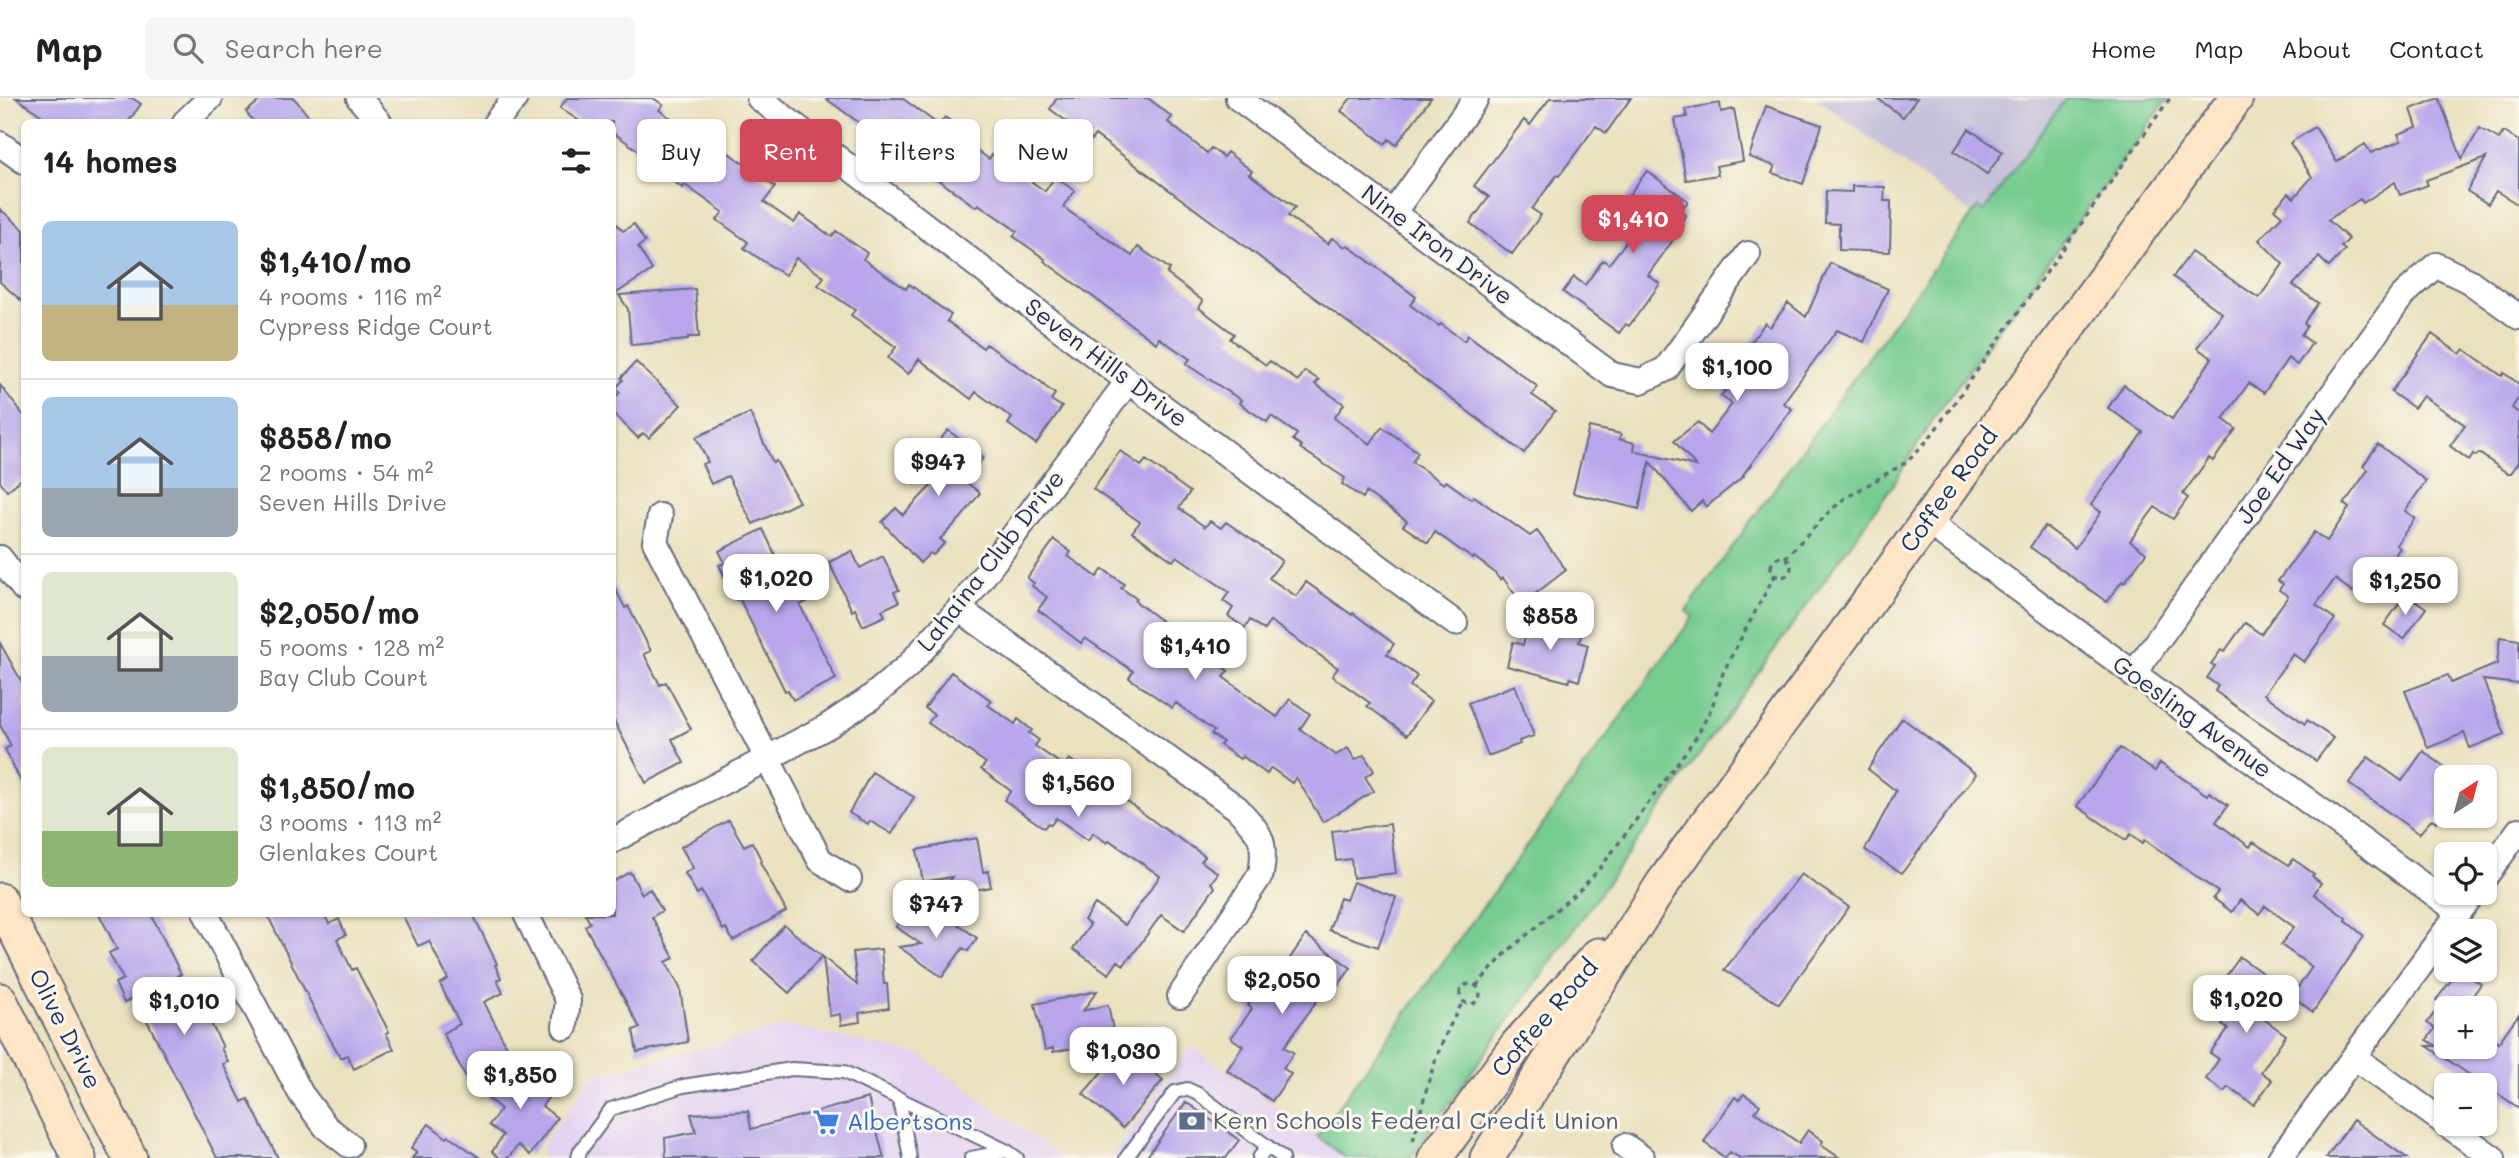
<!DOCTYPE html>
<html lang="en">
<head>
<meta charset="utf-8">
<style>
  :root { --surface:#fff; --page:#f6f6f6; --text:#222; --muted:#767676; --line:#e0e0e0; --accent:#d1495b }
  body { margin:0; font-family:Mali,sans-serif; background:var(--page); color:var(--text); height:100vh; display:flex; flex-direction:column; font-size:26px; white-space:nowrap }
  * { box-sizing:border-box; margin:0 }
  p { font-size:23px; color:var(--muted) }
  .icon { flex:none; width:38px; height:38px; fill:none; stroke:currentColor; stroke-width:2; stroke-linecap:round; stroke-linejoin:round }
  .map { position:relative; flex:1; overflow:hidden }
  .sheet { position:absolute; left:21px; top:21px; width:595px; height:798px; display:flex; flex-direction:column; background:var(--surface); border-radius:10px; box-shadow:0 2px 5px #0004 }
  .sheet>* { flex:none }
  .hud { position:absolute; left:637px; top:21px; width:665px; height:63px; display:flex; gap:14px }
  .needle { width:46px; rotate:36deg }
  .controls { position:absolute; left:2434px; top:667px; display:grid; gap:14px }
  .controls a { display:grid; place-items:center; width:63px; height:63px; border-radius:10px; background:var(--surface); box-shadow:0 2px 5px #0004; font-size:35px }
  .price { position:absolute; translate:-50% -60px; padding:0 16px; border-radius:14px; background:#fff; color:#222; font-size:23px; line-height:46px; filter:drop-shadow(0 2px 4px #0008) }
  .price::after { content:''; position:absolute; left:50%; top:42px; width:21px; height:16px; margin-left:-10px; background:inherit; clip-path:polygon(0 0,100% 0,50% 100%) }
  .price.current { background:var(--accent); color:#fff }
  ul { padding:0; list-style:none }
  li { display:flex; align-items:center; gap:21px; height:175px; padding:0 21px }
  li+li { border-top:2px solid var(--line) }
  li span { display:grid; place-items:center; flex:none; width:196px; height:140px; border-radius:10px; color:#555 }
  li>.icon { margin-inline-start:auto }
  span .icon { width:84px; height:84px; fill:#fffc; stroke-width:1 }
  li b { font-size:30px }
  h2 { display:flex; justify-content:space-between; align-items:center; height:84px; padding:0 21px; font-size:30px }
  .pill { padding:0 24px; border-radius:10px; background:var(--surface); box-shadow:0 2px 5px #0004; font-size:24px; line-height:63px }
  .pill.current { background:var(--accent); color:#fff }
  header { display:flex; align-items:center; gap:42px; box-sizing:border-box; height:98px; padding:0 35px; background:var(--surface); border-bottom:2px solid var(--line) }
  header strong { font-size:33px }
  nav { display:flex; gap:38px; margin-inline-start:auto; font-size:24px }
  .search { width:490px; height:63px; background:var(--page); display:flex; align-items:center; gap:18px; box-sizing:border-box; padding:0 24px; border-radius:10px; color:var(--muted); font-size:26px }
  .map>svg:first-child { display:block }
</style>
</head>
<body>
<header>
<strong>Map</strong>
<div class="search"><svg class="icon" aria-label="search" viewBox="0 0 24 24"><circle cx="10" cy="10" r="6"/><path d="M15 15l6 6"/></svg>Search here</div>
<nav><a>Home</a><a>Map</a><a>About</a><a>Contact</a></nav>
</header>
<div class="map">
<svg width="2519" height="1060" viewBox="0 0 2519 1060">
  <rect width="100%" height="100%" fill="#fbf7ec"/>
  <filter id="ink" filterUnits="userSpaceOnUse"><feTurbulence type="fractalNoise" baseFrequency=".0143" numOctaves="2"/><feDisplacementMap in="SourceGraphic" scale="14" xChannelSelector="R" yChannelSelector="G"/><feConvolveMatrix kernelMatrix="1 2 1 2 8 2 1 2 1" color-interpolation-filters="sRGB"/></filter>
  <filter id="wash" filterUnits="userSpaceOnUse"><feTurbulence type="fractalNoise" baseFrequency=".00686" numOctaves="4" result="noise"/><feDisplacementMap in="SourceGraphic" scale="28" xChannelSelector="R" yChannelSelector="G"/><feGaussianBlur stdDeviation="1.57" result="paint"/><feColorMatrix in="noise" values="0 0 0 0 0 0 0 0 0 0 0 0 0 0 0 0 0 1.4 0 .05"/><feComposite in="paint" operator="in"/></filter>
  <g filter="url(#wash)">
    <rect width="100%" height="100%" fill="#ebe1bf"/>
    <path fill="#e4d3f2" d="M788,928L920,957L1062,1060H542V1048L593,978Z
      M1191,949L1317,1038L1346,1060H1111Z"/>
    <path fill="#c6c0da" d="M1817,0H2072L1985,126Z"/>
    <path fill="#77cc90" stroke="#497e77" stroke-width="2" d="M2066,0H2168L1934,320L1890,391L1410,1060H1346L1317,1038L1693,519L1686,513L1950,147L1978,109L1984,113Z"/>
    <g id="blocks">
      <path fill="#b8a5ec" d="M16,0H132L141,6L128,24H51Z
        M263,0H294L313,24H254L246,14Z
        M567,0H653L663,7L659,12L697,38L700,34L775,89L764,104L794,125L800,116L832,139L836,133L867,155L863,161L906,191L909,186L951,217L947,223L983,250L986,246L1044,286L1043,287L1055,296L1051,302L1062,309L1036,346L1008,326L1012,320L976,294L971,301L919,261L908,276L888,260L896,249L851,217L855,212L818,187L824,179L796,160L785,177L760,161L744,150L748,144L717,122L723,114L685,87L683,90L669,80L672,76L612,34V24H581L560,10Z
        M825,0H902L939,27L945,19L959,30L955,36L989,61L994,54L1007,63L1005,65L1045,93L1055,79L1075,93L1063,109L1132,158L1138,149L1170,171L1167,176L1203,203L1199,210L1234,236L1230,241L1266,267L1270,263L1298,283L1305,273L1319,282L1315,286L1344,306L1334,320L1370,346L1382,329L1418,354L1412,364L1444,386L1446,383L1471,401L1474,398L1530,438L1537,433L1566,472L1522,506L1503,480L1500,482L1494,474L1474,459L1473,461L1435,434L1428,445L1403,428L1407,423L1366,394L1363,400L1342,386L1345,380L1300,350L1302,348L1293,342L1297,336L1271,318L1267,324L1239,305L1241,302L1186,266L1190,261L1159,240L1156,245L1044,163L1045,161L1013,138L1017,133L978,106L976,109Z
        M1057,0H1148L1172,19L1168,24L1207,55L1211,50L1223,59L1227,54L1252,73L1249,76L1295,109L1288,118L1328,146L1332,140L1345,149L1347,147L1416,199L1410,207L1439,228L1441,226L1464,243L1468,237L1538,289L1532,297L1555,313L1524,355L1095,37L1087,48L1062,29L1066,23L1050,11Z
        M1351,0H1431L1396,47L1389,41L1385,46L1341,13Z
        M1550,0H1631L1606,35L1596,28L1559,78L1557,77L1532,111L1541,117L1512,156L1470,125L1489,99L1474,88L1524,22L1530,27Z
        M1877,0H1917L1903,19Z
        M2439,0L2462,61L2480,30L2499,41L2503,34L2519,43V107L2496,93L2488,106L2467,93L2486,60L2426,82L2428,87L2400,97L2395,84L2363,105L2360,101L2328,122L2349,141L2341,149L2345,152L2329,169L2319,159L2293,187L2318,205L2304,225L2307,228L2301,237L2312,245L2297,267L2288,260L2264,295L2249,285L2223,321L2236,331L2213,363L2209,360L2183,396L2188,400L2173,421L2155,409L2130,443L2146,455L2124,485L2122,483L2107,504L2030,449L2045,428L2075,450L2101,414L2091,407L2143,334L2108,310L2124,287L2172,321L2212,260L2197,250L2222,215L2173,179L2191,154L2259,200L2283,166L2259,142L2282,118L2274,111L2289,95L2294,100L2312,79L2290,45L2315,29L2337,64L2365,46L2371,55L2401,43L2398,36L2417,29L2411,11Z
        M1720,5L1721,14L1734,11L1743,63L1716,68L1718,77L1686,82L1675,21L1687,19L1685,11Z
        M1766,8L1822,27L1803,86L1772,75L1775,68L1749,59Z
        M1969,31L2003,54L1987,76L1954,53Z
        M1647,73L1688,103L1681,113L1686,117L1680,126L1683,128L1648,177L1660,186L1629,228L1626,226L1619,235L1563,194L1574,179L1585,187L1603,162L1609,166L1632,136L1611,121Z
        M1852,88L1885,89L1884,103H1891L1890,154L1839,152V126L1825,125L1826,93L1852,94Z
        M0,111L24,132V205L0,184Z
        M612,121L623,133L634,126L645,144L638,149L652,172L612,198Z
        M1830,165L1888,191L1864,244L1837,232L1783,305L1792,311L1743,377L1744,378L1706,409L1702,403L1691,413L1650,364L1639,411L1573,395L1589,329L1621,336L1619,341L1635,345L1634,353L1696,368L1674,343L1698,324L1709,336L1732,306L1721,298L1751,258L1745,253L1765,225L1770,229L1788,205L1806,219Z
        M695,191L699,239H688V242L631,247L628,211L619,197Z
        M2432,236L2460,256L2464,251L2502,278L2504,275L2519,286V299L2512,310L2519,315V364L2511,375H2507L2479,355L2476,358L2473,356L2469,362L2450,348L2465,327L2423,298L2414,310L2391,294Z
        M636,264L681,307L649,340L643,335L638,340L612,314V303L620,294L616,290L623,282L621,280Z
        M0,287L24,318V379L7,393L0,384Z
        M750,315L773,365L776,363L799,404L753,426L728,378L711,386L702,366L708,364L696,339Z
        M948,332L983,360L966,384L980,395L961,420L940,441L945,445L933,457L930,455L920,465L882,424L896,410L903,417L931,388L915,374Z
        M2378,346L2426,383L2405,413L2415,420L2396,447L2400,450L2383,473L2378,469L2375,473L2370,469L2353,494L2335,481L2316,507L2335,521L2304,564L2293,556L2264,596L2305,626L2307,622L2333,640L2316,663L2237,609L2215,593L2218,588L2207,580L2215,568L2211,566L2221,552L2224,554L2245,525L2261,536L2288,498L2279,492L2283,486L2278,483L2314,434L2327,443L2349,410L2344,406L2368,372L2363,368Z
        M1120,353L1141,368L1146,362L1190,394L1179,410L1205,429L1210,423L1221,430L1226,424L1282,463L1269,480L1296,498L1306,484L1352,517L1353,515L1394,546L1387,556L1417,578L1410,588L1431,603L1407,637L1367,608L1370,605L1332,578L1338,570L1270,523L1264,532L1250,522L1245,530L1228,518L1233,510L1223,503L1229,494L1177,458L1173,463L1132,434L1140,424L1093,391Z
        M763,431L791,491L800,487L808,503L800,507L836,581L793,602L788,592L785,593L739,500L736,502L719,467L725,465L719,453Z
        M1054,442L1071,454L1068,458L1097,479L1103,471L1124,486L1121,490L1137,501L1135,503L1228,573L1223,579L1277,619L1290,601L1310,616L1300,631L1336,657L1348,650L1355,662L1364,657L1374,673L1365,679L1374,693L1323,724L1296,679L1292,685L1271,670L1267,676L1242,658L1240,661L1220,647L1223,644L1211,636L1214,633L1203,625L1176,605L1172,610L1129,580L1133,573L1085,540L1081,545L1061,530L1062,529L1038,512L1047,499L1032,488L1034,485L1027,480Z
        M852,453L860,470L883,458L899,492L894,494L899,504L882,512L885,518L863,528L855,511L852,513L829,464Z
        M612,484L625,510L628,508L651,553L644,556L660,587L666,584L691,631L672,641L684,665L646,685L612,619Z
        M2406,496L2426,510L2404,541L2384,527Z
        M1530,520L1582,534L1579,544L1588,547L1579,583L1570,580L1569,584L1507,568L1513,544L1523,547Z
        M2500,539L2519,542V586L2483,582L2505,636L2470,650L2464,635L2428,650L2405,593L2448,577L2451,585L2497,566Z
        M0,545L24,588V690L5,651L11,648L0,627Z
        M951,574L992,603L988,607L1015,626L1018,621L1032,632L1029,635L1039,642L1035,648L1064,668L1069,661L1159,727L1205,758L1201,763L1218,775L1211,785L1215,789L1184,833L1161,817L1131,859L1130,858L1124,867L1118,863L1109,876L1073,851L1090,827L1084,822L1095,806L1125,827L1160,778L1109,742L1107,745L1093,735L1088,742L1056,720L1051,727L1048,725L1044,730L1004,702L1011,693L981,671L986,665L928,625L934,617L925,610Z
        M1515,587L1534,638L1519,643L1520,646L1488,658L1468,605Z
        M1902,620L1976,676L1902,775L1865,752L1896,693L1868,671Z
        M2120,650L2155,673L2160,665L2207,697L2209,694L2228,707L2216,724L2250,749L2253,744L2289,767L2293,761L2314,776L2312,778L2321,785L2314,796L2346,820L2345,822L2364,838L2313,914L2292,898L2312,869L2281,847L2294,829L2265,808L2259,816L2240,802L2232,814L2213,800L2218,794L2145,742L2143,745L2131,736L2126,742L2077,708Z
        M2423,653L2446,670V710L2436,724L2432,721L2419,736L2349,686L2368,659L2402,683Z
        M872,674L914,699L892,736L870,723L868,726L849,715Z
        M729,722L744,748L752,744L762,763L760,764L786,813L733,843L726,830L723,832L701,793L697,796L685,775L693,770L681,749Z
        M1390,726L1396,775L1353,780L1351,761L1336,763L1332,733Z
        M977,740L983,774L988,773L991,789L937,799L952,779L923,784L917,752Z
        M630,774L642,796L650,791L662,813L652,819L674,860L666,864L680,890L688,944L637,954L633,932L640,930L585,828L590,825L585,816H612V784Z
        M1801,776L1849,809L1779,906L1724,872Z
        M1353,784L1396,799L1378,849L1329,832L1340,800L1346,802Z
        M931,807L977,840L968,853L963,850L942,879L899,849L921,846L896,829L907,814L920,823Z
        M99,816H151L181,876L177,878L193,907L200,904L223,949L221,950L228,964L223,966L242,1004L248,1001L278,1060H217L135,899L124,905L115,885L123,881L109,855L117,851Z
        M267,816H324L329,826L339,821L346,837L337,841L352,872L356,870L389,934L386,935L394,951L354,971L347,957L341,960L321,925Z
        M402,816H473L497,866L495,867L501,880L497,882L503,895L484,904L511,957L466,980L443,935L460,926L440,886L448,881L429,843L418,848Z
        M784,827L822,858L789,895L753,863Z
        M1306,837L1351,870L1337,889L1330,884L1284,949L1294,955L1283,970L1291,976L1272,1003L1227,972L1243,948L1231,940L1252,911L1248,907L1267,877L1269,878L1273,872L1279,876Z
        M881,851L884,886H887L889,910L859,915L860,924L841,927L840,916L830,918L823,859L857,887L853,854Z
        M2240,859L2279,887L2258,917L2286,937L2261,974L2272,982L2254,1007L2228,989L2224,994L2206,981L2219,961L2210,955L2228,931L2222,927L2240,902L2219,888Z
        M2459,872L2481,886L2464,910H2446V948H2485V936L2498,945L2519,916V1010L2427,948H2437L2427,942L2435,930L2427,925L2441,906L2436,902Z
        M1097,893L1083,913L1108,907L1115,942L1053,954V950L1045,952L1035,906Z
        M1124,948L1163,982L1123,1030L1083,996Z
        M513,962L554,992L542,1008L557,1020L530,1057L518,1047L508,1060H500L492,1054L503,1037L489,1027L501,1011L486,999Z
        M1744,996L1760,1007L1755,1014L1799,1045L1808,1032L1823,1043L1821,1047L1840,1060H1740L1730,1054L1725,1060L1704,1044L1735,999L1739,1002Z
        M868,1000L884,1060H666L665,1040L696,1034L691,1016L748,1013L751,1031Z
        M1186,1004L1239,1042L1226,1060H1146Z
        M2353,1022L2407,1060H2326Z
        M429,1026L447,1040L449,1038L480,1060H412L417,1054L411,1050Z"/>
    </g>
  </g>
  <g filter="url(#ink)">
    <use href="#blocks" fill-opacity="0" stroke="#646d80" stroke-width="2"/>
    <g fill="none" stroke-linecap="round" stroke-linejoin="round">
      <g stroke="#646d80" stroke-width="16">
        <path id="service" d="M899,1000L910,1060
          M578,1060L580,1053L611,1011L683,988L792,971L844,974L1007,1053L1017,1060
          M971,1060L1007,1053
          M1126,1060L1175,994L1187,991L1200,997L1267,1048
          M1259,1060L1267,1048L1283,1060"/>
      </g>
      <g stroke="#646d80" stroke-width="28">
        <path id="minor" d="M359,0L379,24
          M759,0L1128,283L1455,525
          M1238,0L1612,277L1641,283L1666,271L1748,156
          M185,24L210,0
          M496,24L515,0
          M0,46L24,63
          M1393,115L1476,0
          M660,418L655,444L820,762L849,781
          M1926,423L2459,814
          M0,460L24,491
          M959,511L1237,710C1260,736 1267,740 1261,776L1180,898
          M2133,577L2402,198L2436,167L2469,183L2519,219
          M612,743L828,628L869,601L907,569L959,511L1128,283
          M2485,779L2519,732
          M206,816L301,996L326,1029L349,1047
          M526,816L568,902L565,929
          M2354,959L2493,1060
          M1625,1048L1642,1060
          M2280,1060L2474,794"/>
      </g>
      <g stroke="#646d80" stroke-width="37">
        <path id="secondary" d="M0,802L130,1060
          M0,902L79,1060
          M1435,1060L1517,947L1598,857
          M1487,1060L1663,785L2236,0"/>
      </g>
      <path stroke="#646d80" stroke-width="3.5" stroke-dasharray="5 5" stroke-linecap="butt" d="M1771 469a10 10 0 1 1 20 0a10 10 0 1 1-20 0Z
        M1785,460L1831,412L1844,401L1905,365L1928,342L2170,0
        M1460 896a10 10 0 1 1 20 0a10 10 0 1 1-20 0Z
        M1476,888L1508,853L1582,790L1601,769L1630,730L1697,638L1712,609L1723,575L1734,553L1775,477
        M1413,1043C1427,990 1434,952 1463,904"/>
      <use href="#service" stroke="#fff" stroke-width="12"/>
      <use href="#minor" stroke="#fff" stroke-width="24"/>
      <use href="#secondary" stroke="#fde5c5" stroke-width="33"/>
    </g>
  </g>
  <defs>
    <g id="bank-bare" transform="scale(2.1)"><path d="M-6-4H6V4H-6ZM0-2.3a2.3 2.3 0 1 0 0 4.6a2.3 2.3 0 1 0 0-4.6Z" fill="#5c6f8a" stroke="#fbf7ec" stroke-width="2.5" paint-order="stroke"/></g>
    <g id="supermarket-bare" transform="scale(2.1)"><path d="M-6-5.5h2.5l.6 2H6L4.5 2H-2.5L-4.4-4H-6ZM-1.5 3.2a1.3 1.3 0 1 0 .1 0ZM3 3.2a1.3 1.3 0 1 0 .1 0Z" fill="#3f7fe0" stroke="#fbf7ec" stroke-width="2.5" paint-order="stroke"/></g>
  </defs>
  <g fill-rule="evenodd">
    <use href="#bank-bare" x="1192" y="1023"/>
    <use href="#supermarket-bare" x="826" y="1024"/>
  </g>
  <g text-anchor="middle" stroke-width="6" stroke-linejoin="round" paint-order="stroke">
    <g font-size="24" fill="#1b2f5e" stroke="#fbf7ec">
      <text transform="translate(1437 147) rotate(37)" y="8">Nine Iron Drive</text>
      <text transform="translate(1106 265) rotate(37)" y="8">Seven Hills Drive</text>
      <text transform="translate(2281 368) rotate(-55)" y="8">Joe Ed Way</text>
      <text transform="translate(1949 392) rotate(-54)" y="8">Coffee Road</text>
      <text transform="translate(991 463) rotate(-52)" y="8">Lahaina Club Drive</text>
      <text transform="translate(2192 619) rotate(36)" y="8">Goesling Avenue</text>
      <text transform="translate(1545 920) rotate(-49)" y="8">Coffee Road</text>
      <text transform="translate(65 931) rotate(63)" y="8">Olive Drive</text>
    </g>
    <g font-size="24" fill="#4e5e75" stroke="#fbf7ec" text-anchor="start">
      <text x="1213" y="1031">Kern Schools Federal Credit Union</text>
    </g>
    <g font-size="24" fill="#366cbe" stroke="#fbf7ec" text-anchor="start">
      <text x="847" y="1032">Albertsons</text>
    </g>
  </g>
</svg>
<div class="controls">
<a><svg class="needle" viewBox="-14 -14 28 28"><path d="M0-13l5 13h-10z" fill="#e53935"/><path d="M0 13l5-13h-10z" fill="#767676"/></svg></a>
<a><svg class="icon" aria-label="locate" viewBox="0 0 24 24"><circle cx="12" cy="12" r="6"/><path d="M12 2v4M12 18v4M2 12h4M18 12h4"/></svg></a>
<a><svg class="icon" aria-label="layers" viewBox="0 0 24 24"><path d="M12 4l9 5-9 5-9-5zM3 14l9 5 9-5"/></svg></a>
<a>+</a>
<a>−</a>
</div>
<b class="price current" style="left:1633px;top:157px">$1,410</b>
<b class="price" style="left:1737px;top:305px">$1,100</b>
<b class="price" style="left:938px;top:400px">$947</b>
<b class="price" style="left:776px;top:516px">$1,020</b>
<b class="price" style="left:2405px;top:519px">$1,250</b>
<b class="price" style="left:1550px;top:554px">$858</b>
<b class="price" style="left:1195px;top:584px">$1,410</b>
<b class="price" style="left:1078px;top:721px">$1,560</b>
<b class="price" style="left:936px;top:842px">$747</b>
<b class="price" style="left:1282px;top:918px">$2,050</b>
<b class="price" style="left:2246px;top:937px">$1,020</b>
<b class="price" style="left:184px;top:939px">$1,010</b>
<b class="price" style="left:1123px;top:989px">$1,030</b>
<b class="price" style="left:520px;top:1013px">$1,850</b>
<div class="hud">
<a class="pill">Buy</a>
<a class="pill current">Rent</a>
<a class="pill">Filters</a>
<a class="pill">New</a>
</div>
<section class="sheet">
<h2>14 homes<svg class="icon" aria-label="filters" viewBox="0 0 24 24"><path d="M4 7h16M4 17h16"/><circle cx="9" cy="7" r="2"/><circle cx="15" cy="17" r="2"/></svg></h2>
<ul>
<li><span style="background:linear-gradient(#a9c7e8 60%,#c2b280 0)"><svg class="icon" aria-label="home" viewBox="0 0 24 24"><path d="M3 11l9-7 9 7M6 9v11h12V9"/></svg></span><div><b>$1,410/mo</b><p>4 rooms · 116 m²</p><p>Cypress Ridge Court</p></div></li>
<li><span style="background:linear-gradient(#a9c7e8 65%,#9aa5b1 0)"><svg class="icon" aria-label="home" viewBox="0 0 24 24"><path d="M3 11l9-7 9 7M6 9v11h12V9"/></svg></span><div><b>$858/mo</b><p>2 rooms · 54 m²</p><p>Seven Hills Drive</p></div></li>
<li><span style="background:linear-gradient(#dfe7d0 60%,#9aa5b1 0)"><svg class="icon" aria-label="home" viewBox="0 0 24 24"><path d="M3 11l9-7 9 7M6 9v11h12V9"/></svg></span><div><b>$2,050/mo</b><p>5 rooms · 128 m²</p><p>Bay Club Court</p></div></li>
<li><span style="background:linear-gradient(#dfe7d0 60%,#8fb573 0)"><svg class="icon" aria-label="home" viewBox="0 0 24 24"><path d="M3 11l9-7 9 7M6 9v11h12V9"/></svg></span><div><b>$1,850/mo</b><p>3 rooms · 113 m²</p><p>Glenlakes Court</p></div></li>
</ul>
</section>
</div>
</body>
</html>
